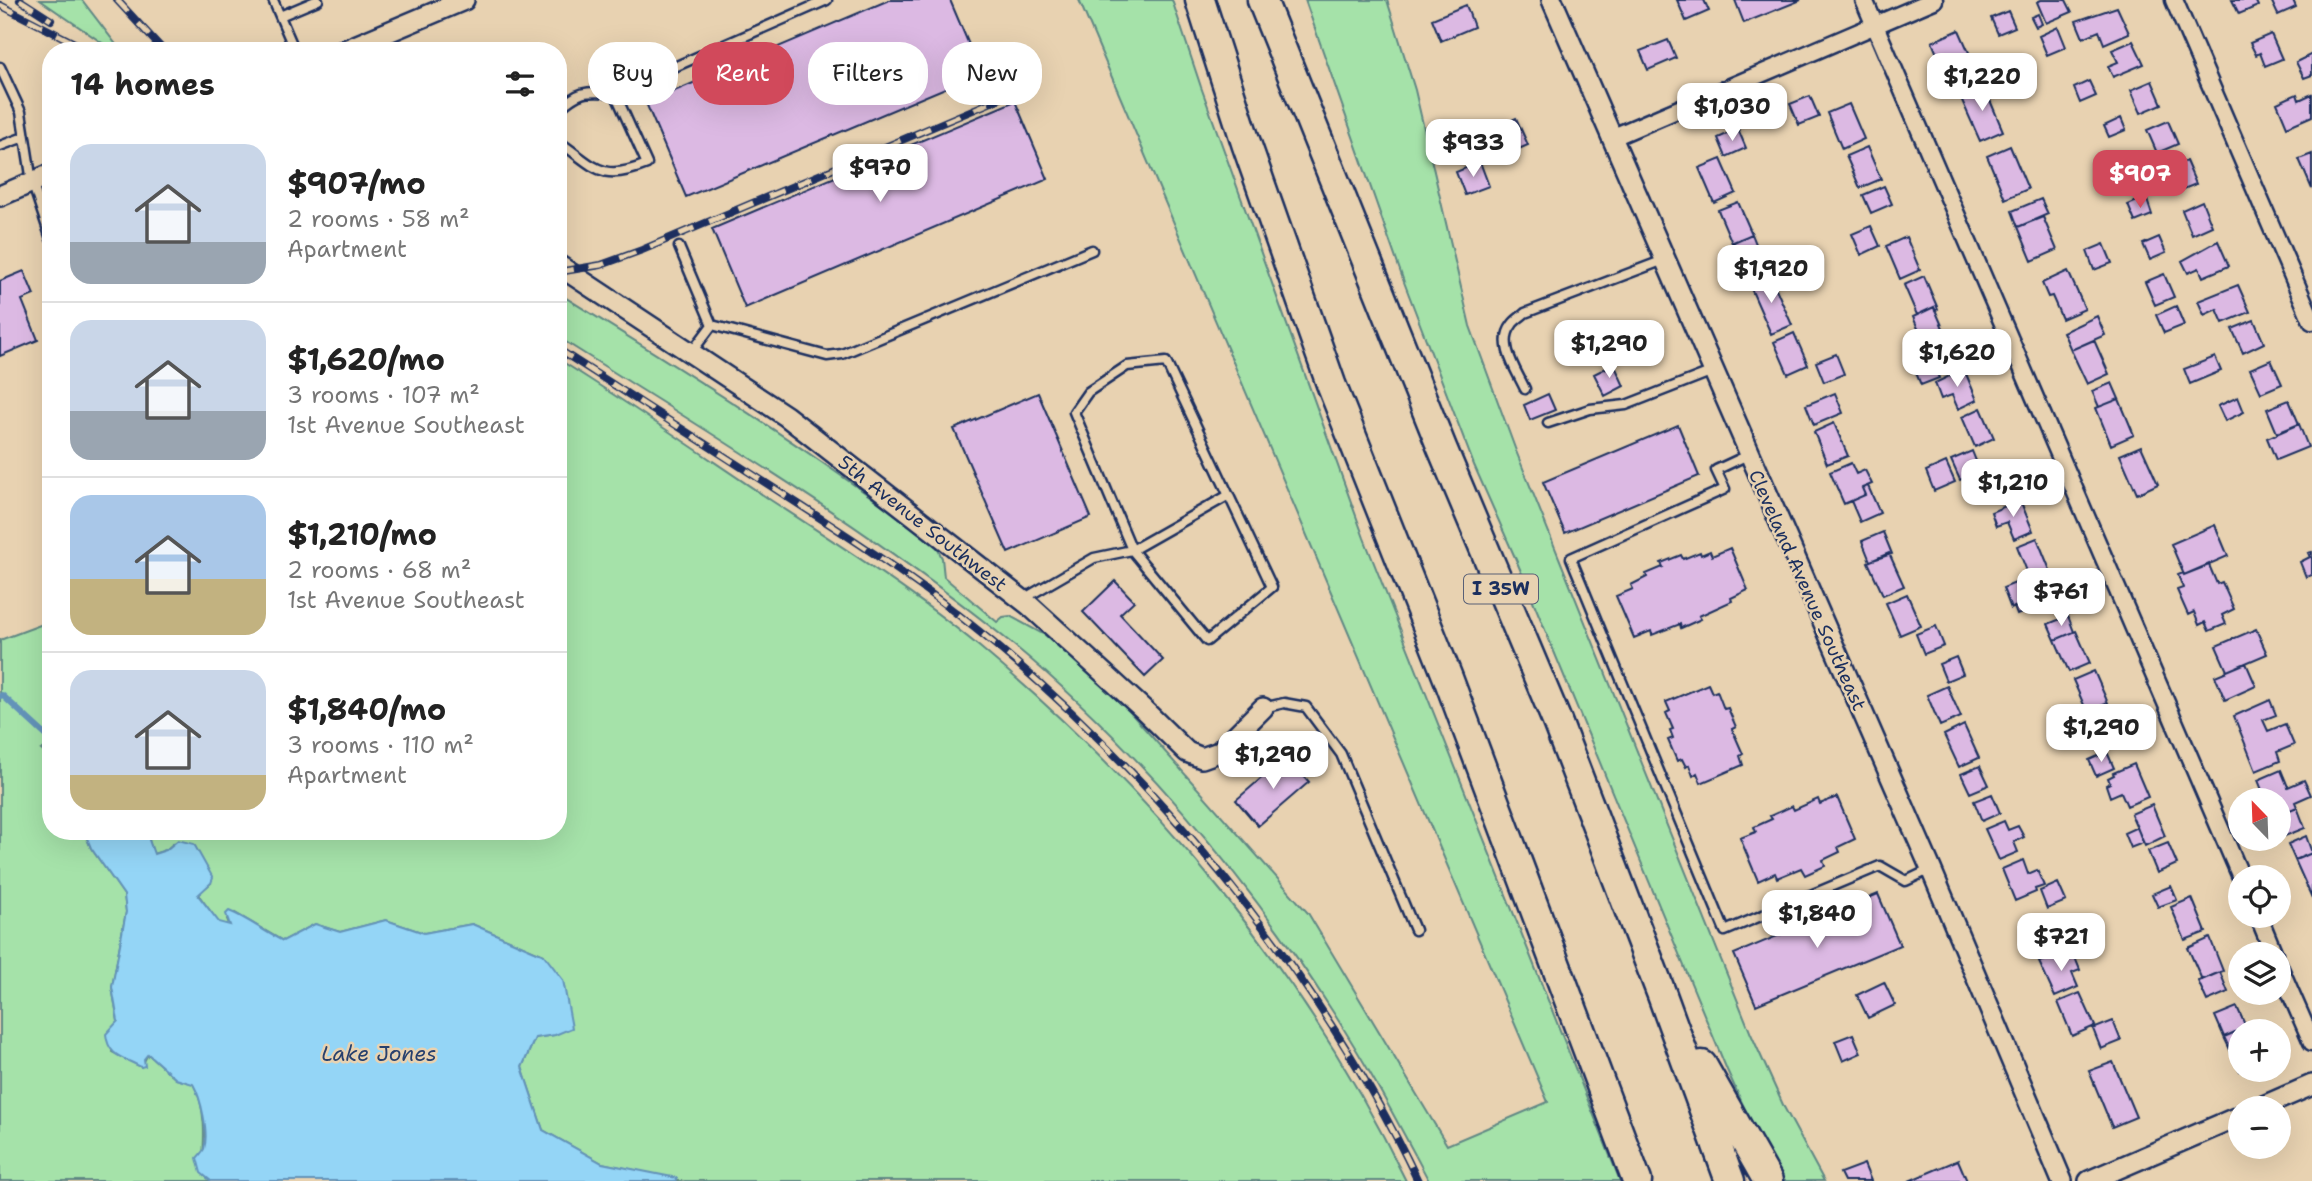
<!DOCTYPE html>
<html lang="en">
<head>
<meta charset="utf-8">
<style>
  :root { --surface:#fff; --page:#f6f6f6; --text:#222; --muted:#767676; --line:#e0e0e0; --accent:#d1495b }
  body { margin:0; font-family:"Shantell Sans",sans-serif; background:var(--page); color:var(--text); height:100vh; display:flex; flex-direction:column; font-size:26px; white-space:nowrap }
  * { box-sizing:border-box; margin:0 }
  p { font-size:23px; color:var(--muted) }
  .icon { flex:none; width:38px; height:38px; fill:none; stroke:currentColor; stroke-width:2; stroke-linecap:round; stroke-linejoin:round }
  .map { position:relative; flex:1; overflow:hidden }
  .details { position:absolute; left:42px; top:42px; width:525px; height:798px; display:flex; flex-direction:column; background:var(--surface); border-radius:28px; box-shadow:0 7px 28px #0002 }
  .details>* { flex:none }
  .top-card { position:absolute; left:588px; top:42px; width:665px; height:63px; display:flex; gap:14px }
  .needle { width:46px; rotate:337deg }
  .controls { position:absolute; left:2228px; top:788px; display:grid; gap:14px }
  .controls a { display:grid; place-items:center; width:63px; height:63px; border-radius:50%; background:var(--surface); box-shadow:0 7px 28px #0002; font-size:35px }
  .price { position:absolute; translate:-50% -60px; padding:0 16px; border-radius:14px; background:#fff; color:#222; font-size:23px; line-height:46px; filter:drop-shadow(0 2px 4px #0008) }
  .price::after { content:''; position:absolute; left:50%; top:42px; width:21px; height:16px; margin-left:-10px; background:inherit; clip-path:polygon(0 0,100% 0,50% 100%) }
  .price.selected { background:var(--accent); color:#fff }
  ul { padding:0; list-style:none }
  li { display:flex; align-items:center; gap:21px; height:175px; padding:0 28px }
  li+li { border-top:2px solid var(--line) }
  li span { display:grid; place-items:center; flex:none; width:196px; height:140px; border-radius:21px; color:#555 }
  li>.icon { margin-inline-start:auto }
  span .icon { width:84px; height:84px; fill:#fffc; stroke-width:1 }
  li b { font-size:30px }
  h2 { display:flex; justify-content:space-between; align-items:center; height:84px; padding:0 28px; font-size:30px }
  .tag { padding:0 24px; border-radius:28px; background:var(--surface); box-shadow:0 7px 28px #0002; font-size:24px; line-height:63px }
  .tag.selected { background:var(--accent); color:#fff }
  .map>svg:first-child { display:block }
</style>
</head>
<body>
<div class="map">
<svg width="2312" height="1181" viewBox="0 0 2312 1181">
  <rect width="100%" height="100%" fill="#e8d2b1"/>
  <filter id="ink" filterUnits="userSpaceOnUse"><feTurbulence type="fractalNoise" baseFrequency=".0143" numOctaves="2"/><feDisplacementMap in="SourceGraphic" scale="14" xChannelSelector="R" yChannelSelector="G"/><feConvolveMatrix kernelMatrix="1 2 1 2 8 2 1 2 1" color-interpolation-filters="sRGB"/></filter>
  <g filter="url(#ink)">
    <path fill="#a5e2a9" stroke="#608884" stroke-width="2" d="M40,0H82L121,51H114Z
      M1079,0H1172L1201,87L1364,538L1620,1181H1429C1398,1123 1367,1064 1331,1009C1247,877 1131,741 1010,642C868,527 711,434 558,337V293C687,373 815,452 936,545L942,558L944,577L997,622L1003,617L1010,616L1045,635L1088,672L1129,711L1308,913L1447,1145L1548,1102Z
      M1305,0H1387L1415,90L1470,326L1516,451L1751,1034L1784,1107L1824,1181H1781L1754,1129L1727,1070L1517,562L1474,465L1404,282Z
      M558,359C630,404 699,452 769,499C841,546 915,593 981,648C1156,795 1306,974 1406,1181H675L676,1179L602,1163L543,1130L522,1067L535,1038L555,1035L544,955L472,924L424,933L386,920L340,932L315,924L283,941L235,913L227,919L230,926L219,923L198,894L211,883L174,843L166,850L153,854L149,840L152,831H558Z
      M51,621V745L41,750L51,758V831H84L91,848L124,895L126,912L112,987L118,1021L112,1052L141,1067L148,1054L176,1079L193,1083C208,1111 204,1143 202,1173L211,1181H0V640Z"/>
    <path fill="#94d5f6" stroke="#6493b9" stroke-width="2" d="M84,831H152L149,840L154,854L166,850L178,840L194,844L213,878L211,883L198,895L219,922L230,925L226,914L229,911C249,919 264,932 283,941L315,924L340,932L386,920L424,933L472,924L544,955L563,980L572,1028L555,1035L535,1038L522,1067L543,1130L602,1163L677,1178L675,1181H211L201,1173L197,1158C197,1158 204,1150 204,1149C209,1133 201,1098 193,1084L176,1079L148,1054L144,1059L145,1066L141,1067C122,1057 108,1056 106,1034L118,1021L112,987L126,912L124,895L91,848Z"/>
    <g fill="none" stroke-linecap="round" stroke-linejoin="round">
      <path stroke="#6493b9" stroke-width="6" d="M0,696L2,695L51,740"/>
    </g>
    <path fill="#dcb9e3" stroke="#1b2f5e" stroke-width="2" d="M889,0H950L981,73L686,197L646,103Z
      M1677,0H1704L1709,11L1686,21Z
      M1735,0H1801L1744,23Z
      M2041,0H2066L2072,12L2046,23L2037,2Z
      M2232,0H2255L2258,6L2239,14Z
      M2271,0H2293L2296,7L2278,15Z
      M1466,5L1474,27L1441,41L1432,19Z
      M2117,7L2129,33L2104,44L2099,31L2083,38L2076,21Z
      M2008,11L2015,27L1998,34L1991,18Z
      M2038,14L2042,24L2036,27L2031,17Z
      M2058,27L2066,47L2047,55L2039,36Z
      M1959,30L1975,66L1947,78L1932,42Z
      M2271,34L2282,59L2265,66L2260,53L2256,55L2250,43Z
      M1668,40L1676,58L1648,70L1640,51Z
      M2133,41L2144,64L2113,77L2108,66L2118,62L2112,50Z
      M2312,54V75L2304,78L2296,62Z
      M2089,81L2096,96L2080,103L2074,88Z
      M2152,81L2162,104L2141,113L2131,90Z
      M1984,86L2003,131L1980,141L1960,96Z
      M2297,94L2299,100L2312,94V116L2287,127L2277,103Z
      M1810,96L1819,117L1799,125L1790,104Z
      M1015,101L1048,179L745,308L712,229Z
      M1849,104L1864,139L1842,149L1827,113Z
      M1516,118L1528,145L1505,155L1493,129Z
      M2121,118L2126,130L2109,137L2104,126Z
      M2168,121L2178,144L2157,153L2147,130Z
      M1738,129L1746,148L1726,157L1718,138Z
      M2010,146L2028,189L2005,199L1987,156Z
      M1867,147L1881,179L1860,188L1846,156Z
      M2312,154V189L2299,159Z
      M1721,159L1736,193L1714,203L1699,168Z
      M2186,161L2196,184L2174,193L2164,171Z
      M1480,162L1489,186L1465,195L1456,172Z
      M2130,163L2135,174L2118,181L2113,170Z
      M1884,186L1892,204L1871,213L1863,195Z
      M2146,197L2152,215L2135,222L2128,205Z
      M2041,199L2048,214L2018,227L2012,211Z
      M2202,201L2212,226L2192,235L2182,210Z
      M1738,202L1752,234L1732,243L1718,210Z
      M2043,217L2057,250L2032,261L2018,227Z
      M1871,226L1880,246L1861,255L1852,234Z
      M1752,234L1760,254L1742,262L1733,242Z
      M1906,237L1920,270L1900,279L1886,246Z
      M2159,237L2166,253L2150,260L2143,244Z
      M2218,241L2229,266L2203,277L2199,268L2188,273L2182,261Z
      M2104,244L2112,263L2094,270L2087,251Z
      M24,271L34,295L22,300L38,340L0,356V281Z
      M2068,271L2085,309L2062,319L2052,296L2048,297L2042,283Z
      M2164,274L2174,297L2155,305L2145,282Z
      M1770,275L1792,325L1771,334L1749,284Z
      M1924,276L1938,309L1935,311L1934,307L1917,315L1904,285Z
      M2238,285L2250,312L2223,323L2217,309L2204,315L2198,301Z
      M2176,306L2184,325L2164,333L2156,315Z
      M1934,307L1943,328L1922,338L1913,317Z
      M2097,316L2105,335L2071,350L2063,332Z
      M2254,320L2264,343L2243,353L2232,329Z
      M1794,333L1808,365L1788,374L1774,342Z
      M2094,340L2109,374L2087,384L2071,350Z
      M1836,354L1844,374L1824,382L1816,362Z
      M2215,357L2221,371L2190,384L2184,369Z
      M2271,360L2282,384L2261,393L2250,369Z
      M1932,361L1939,378L1921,385L1914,368Z
      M1614,364L1624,386L1605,396L1594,374Z
      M1964,369L1977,400L1958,409L1952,395L1941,399L1935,383Z
      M2112,383L2119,399L2099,407L2092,391Z
      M1038,393L1091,517L1008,553L954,429Z
      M1835,393L1843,413L1814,425L1806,405Z
      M1548,394L1555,410L1530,420L1524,405Z
      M2238,397L2244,412L2225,421L2218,406Z
      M2119,399L2134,435L2111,445L2096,408Z
      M2289,400L2299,424L2277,433L2267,409Z
      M1981,408L1994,438L1975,447L1962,417Z
      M1834,423L1848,456L1827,464L1814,432Z
      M2299,424L2308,447L2276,460L2267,438Z
      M1678,425L1699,476L1565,533L1543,482Z
      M2141,446L2158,484L2137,494L2120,455Z
      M1972,451L1980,471L1960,480L1951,460Z
      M1946,462L1955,482L1934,491L1926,471Z
      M1851,463L1856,474L1865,470L1872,484L1862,488L1865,495L1844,504L1830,472Z
      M2008,479L2014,494L1994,502L1988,488Z
      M1868,486L1880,513L1860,522L1851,501L1865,495L1862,488Z
      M2020,500L2033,531L2014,539L2007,522L1996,526L1991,512Z
      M2215,525L2228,556L2184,575L2171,544Z
      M1883,532L1892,554L1870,561L1862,541Z
      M2037,538L2050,570L2030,579L2017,546Z
      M1730,548L1748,590L1731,598L1732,601L1699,616L1701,619L1681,628L1680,624L1652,635L1651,631L1634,638L1616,596L1633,589L1631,585L1647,577L1646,574L1663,567L1661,563L1681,555L1683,559L1700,552L1701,555L1710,551L1712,556Z
      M2312,552V575L2306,577L2300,562L2310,557L2308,553Z
      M1889,553L1904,586L1883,595L1868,562Z
      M2209,565L2217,584L2222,582L2234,609L2222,615L2226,624L2209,631L2205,622L2199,625L2194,612L2188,615L2177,590L2183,588L2178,575L2183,573L2184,575Z
      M2025,579L2034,599L2011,609L2003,588Z
      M1115,581L1134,601L1120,614L1163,660L1145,677L1083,612Z
      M1907,594L1921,626L1900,635L1886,603Z
      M2032,600L2035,608L2017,615L2014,607Z
      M2068,616L2074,632L2055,640L2048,624Z
      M1936,626L1944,646L1924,654L1916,634Z
      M2256,629L2267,654L2227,671L2216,646Z
      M2076,631L2090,663L2069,672L2055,640Z
      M1956,657L1963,674L1946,681L1939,664Z
      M2246,663L2256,686L2225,700L2215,676Z
      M2094,671L2108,703L2087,712L2073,680Z
      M1708,684L1712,693L1717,691L1724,709L1728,708L1736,727L1732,729L1743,754L1740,756L1743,765L1701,783L1697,773L1693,776L1689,765L1686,767L1682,759L1677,761L1668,740L1673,738L1670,730L1673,729L1666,713L1670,711L1666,702Z
      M1947,686L1961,717L1940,726L1927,695Z
      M2270,700L2276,715L2263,720L2268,731L2285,724L2294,745L2277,752L2280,761L2256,771L2234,716Z
      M2092,716L2101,736L2081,745L2072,724Z
      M1964,725L1979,758L1959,767L1944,735Z
      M2107,752L2114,768L2096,776L2089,760Z
      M1287,756L1309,782L1258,826L1236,800Z
      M2134,764L2148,797L2127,806L2121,792L2110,797L2106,785L2110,783L2108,778L2114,775L2113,773Z
      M1980,766L1989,785L1970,793L1961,774Z
      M2281,770L2288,787L2304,780L2311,795L2295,802L2297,807L2278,815V800H2266L2258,780Z
      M1992,794L2000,813L1982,821L1974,801Z
      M1837,797L1855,839L1838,847L1840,852L1823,860L1825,866L1805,875L1801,868L1777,878L1775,873L1758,881L1740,838L1756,832L1754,827L1772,819L1770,816L1792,806L1794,810L1818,799L1820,804Z
      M2152,805L2165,836L2145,846L2131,814Z
      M2297,807L2305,828L2285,836L2278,815Z
      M2004,821L2008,830L2018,826L2024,837L2014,842L2018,852L1999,860L1985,829Z
      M2137,827L2143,843L2130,848L2124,833Z
      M2306,836L2312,853L2295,860L2288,844Z
      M2168,843L2177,864L2157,873L2148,851Z
      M2312,853V898L2295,860Z
      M2023,860L2028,874L2037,870L2044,886L2035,889L2036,892L2015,901L2002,869Z
      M2058,883L2066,901L2047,909L2040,891Z
      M2171,886L2177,900L2158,907L2152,894Z
      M1878,894L1900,945L1756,1005L1734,954Z
      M2192,898L2206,932L2185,940L2171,907Z
      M2071,921L2081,943L2061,952L2051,930Z
      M2210,938L2223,971L2202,980L2188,948Z
      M2072,950L2080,970L2072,973L2078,987L2055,997L2039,962Z
      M2220,972L2228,992L2207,1001L2198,981Z
      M1884,982L1895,1005L1868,1018L1857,995Z
      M2080,993L2095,1026L2072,1036L2058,1002Z
      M2237,1007L2246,1027L2224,1037L2215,1016Z
      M2113,1021L2121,1041L2101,1049L2093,1029Z
      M2247,1027L2249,1031H2240V1069H2244L2240,1071L2224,1037Z
      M1853,1034L1861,1053L1843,1061L1835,1041Z
      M2113,1062L2136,1117L2112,1127L2089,1071Z
      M1958,1160L1967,1181H1909Z
      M1864,1164L1871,1181H1844L1840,1173Z"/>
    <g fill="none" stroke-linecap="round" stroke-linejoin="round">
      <g stroke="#1b2f5e" stroke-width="13">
        <path id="service" d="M273,0L295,51
          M280,16L318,0
          M0,67L21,112L32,182L51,239
          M615,93L827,0
          M558,110C580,90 585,91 615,93L647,164C600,183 596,167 558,141
          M0,146L24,137
          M679,247L712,325L691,353
          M712,325L827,356L842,354L1092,250
          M1525,389C1517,371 1497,344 1512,325C1515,320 1521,317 1525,313L1664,260
          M1548,423L1590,409L1626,405L1713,371
          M1748,455L1716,470L1725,489L1571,558L1725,931L1880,866L1906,881L1931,869
          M1025,598L1094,558L1132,550L1207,641L1272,587L1166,362L1127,366L1088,392L1074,412L1132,550L1229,495
          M1263,708L1284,703L1306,707L1341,754L1415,930"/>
      </g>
      <g stroke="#1b2f5e" stroke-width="21">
        <path id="minor" d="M1864,0L2241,877
          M2174,0L2312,321
          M1611,138L1934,0
          M2258,915L2274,954
          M2278,964L2312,1042"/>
      </g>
      <g stroke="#1b2f5e" stroke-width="24">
        <path id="tertiary" d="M1552,0L1931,869L2062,1181
          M343,51L464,0
          M0,196L51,174
          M558,265L786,416L1029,605L1142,708L1187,752L1202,758L1219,752L1263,708
          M2259,1108L2312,1085
          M2089,1181L2240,1116"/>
      </g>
      <g stroke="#1b2f5e" stroke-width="33">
        <path id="motorway" d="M1200,0L1246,143L1331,384L1448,678L1637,1181
          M1262,0L1442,448L1556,719L1662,995L1730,1181
          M1702,1065L1768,1181"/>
      </g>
      <use href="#service" stroke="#e8d2b1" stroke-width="8"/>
      <use href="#minor" stroke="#e8d2b1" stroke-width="16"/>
      <use href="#tertiary" stroke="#e8d2b1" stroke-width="19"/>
      <use href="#motorway" stroke="#e8d2b1" stroke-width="28"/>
      <g stroke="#1b2f5e" stroke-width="8">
        <path id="rail" d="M20,0L51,20
          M117,0L164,51
          M0,5L90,51
          M558,272L601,265L642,250L1027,87
          M558,349C628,394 699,440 769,485C834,527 899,568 960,616C1144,760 1318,969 1418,1181"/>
      </g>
      <use href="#rail" stroke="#e8d2b1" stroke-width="5" stroke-dasharray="16" stroke-linecap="butt"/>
    </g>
  </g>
  <g text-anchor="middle" stroke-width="5" stroke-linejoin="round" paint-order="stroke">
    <rect fill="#e8d2b1" stroke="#586077" stroke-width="2" x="1464" y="574.5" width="74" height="29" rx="5"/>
    <g font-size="18" font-weight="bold" fill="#1b2f5e">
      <text x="1501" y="595">I 35W</text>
    </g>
    <g font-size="19" fill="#1b2f5e" stroke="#e8d2b1">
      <text transform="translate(923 523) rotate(38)" y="7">5th Avenue Southwest</text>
      <text transform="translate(1808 590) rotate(66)" y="7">Cleveland Avenue Southeast</text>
    </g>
    <g font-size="21" font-style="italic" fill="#27406d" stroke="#e8d2b1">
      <text x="379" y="1061">Lake Jones</text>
    </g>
  </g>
</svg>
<div class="controls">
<a><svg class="needle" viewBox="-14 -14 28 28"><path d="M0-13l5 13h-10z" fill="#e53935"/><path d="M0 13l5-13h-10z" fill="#767676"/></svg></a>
<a><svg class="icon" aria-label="locate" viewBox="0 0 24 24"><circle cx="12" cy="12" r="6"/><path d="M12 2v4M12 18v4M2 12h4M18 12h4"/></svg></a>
<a><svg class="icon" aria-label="layers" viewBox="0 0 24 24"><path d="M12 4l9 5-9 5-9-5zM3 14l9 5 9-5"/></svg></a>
<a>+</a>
<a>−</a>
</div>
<b class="price" style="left:1982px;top:113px">$1,220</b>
<b class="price" style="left:1732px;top:143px">$1,030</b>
<b class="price" style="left:1473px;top:179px">$933</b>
<b class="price" style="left:880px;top:204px">$970</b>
<b class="price selected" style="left:2140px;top:210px">$907</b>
<b class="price" style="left:1771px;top:305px">$1,920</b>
<b class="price" style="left:1609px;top:380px">$1,290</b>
<b class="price" style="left:1957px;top:389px">$1,620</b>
<b class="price" style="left:2013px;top:519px">$1,210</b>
<b class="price" style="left:2061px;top:628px">$761</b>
<b class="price" style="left:2101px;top:764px">$1,290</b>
<b class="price" style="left:1273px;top:791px">$1,290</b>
<b class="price" style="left:1817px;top:950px">$1,840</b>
<b class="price" style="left:2061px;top:973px">$721</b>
<div class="top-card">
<a class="tag">Buy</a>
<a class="tag selected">Rent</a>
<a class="tag">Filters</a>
<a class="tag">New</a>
</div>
<section class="details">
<h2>14 homes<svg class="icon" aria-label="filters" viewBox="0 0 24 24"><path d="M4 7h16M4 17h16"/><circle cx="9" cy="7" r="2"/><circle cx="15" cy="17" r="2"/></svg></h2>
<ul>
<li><span style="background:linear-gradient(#c9d6e8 70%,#9aa5b1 0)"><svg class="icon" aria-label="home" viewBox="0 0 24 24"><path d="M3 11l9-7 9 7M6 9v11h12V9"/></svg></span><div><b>$907/mo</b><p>2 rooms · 58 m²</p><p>Apartment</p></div></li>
<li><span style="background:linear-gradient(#c9d6e8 65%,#9aa5b1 0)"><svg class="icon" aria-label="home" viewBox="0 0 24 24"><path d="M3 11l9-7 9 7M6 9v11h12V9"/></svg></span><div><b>$1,620/mo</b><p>3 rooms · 107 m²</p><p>1st Avenue Southeast</p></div></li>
<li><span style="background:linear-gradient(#a9c7e8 60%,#c2b280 0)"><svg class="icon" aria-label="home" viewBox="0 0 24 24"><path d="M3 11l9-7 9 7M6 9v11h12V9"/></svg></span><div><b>$1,210/mo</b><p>2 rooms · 68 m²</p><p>1st Avenue Southeast</p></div></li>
<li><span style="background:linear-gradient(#c9d6e8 75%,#c2b280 0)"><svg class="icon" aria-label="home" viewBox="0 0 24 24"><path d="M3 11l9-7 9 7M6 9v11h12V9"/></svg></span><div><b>$1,840/mo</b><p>3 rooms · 110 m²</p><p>Apartment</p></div></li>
</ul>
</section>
</div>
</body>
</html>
